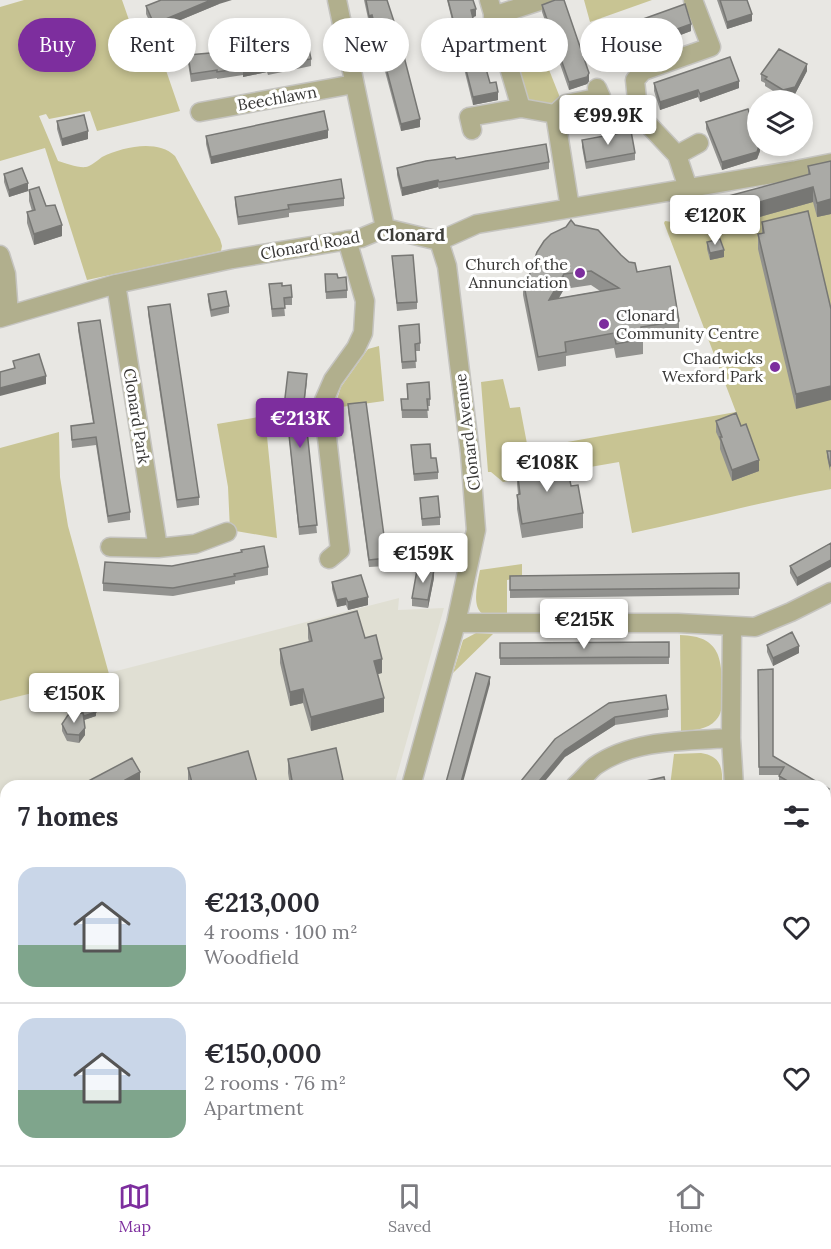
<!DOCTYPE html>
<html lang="en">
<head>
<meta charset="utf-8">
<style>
  :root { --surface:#fff; --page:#f2f2f3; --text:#2b2b33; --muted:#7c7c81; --line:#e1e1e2; --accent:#7d2e9e }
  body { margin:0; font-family:Lora,serif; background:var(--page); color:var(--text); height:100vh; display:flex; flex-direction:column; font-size:22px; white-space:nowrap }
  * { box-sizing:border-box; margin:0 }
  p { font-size:20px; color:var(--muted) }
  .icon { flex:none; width:33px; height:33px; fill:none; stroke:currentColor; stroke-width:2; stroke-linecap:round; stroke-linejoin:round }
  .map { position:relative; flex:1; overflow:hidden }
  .details { position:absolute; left:0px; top:780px; width:831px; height:386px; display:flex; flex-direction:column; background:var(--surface); border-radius:18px 18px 0 0; box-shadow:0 3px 9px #0003 }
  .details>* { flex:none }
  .top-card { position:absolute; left:18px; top:18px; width:795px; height:54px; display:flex; gap:12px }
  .buttons { position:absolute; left:747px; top:90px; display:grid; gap:12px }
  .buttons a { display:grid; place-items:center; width:66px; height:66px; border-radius:50%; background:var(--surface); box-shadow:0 3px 9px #0003; font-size:30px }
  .price { position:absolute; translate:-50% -51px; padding:0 14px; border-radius:6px; background:#fff; color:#222; font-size:20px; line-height:39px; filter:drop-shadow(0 2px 3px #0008) }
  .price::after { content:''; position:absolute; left:50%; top:36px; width:18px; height:14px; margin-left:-9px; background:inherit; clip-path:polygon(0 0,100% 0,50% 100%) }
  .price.on { background:var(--accent); color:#fff }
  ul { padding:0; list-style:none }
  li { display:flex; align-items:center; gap:18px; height:150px; padding:0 18px }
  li+li { border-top:2px solid var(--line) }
  li span { display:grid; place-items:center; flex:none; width:168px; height:120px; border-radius:18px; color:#555 }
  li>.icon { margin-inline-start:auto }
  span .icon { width:72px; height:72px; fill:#fffc; stroke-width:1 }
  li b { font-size:26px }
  h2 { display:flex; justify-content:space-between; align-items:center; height:72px; padding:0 18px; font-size:26px }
  .tag { padding:0 21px; border-radius:27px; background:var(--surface); box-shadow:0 3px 9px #0003; font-size:21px; line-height:54px }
  .tag.on { background:var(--accent); color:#fff }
  .tab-bar { display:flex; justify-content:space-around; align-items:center; height:84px; border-top:2px solid var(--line); background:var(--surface); font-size:16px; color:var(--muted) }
  .tab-bar a { display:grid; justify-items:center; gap:3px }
  .tab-bar .on { color:var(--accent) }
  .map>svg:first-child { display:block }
</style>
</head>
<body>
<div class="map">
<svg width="831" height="1165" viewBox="0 0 831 1165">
  <rect width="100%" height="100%" fill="#e8e7e3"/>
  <path fill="#e0dfd3" d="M399,598L398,610L444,608L394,786H6V1160H482L479,1165H0V701Z
    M831,904V999L825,1002V908Z
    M831,1027V1165H656L650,1160H825V1030Z"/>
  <path fill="#c8c493" d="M24,0H122L129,20L159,50L180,111L97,131L90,111L49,119L46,114L39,116L58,161C65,163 78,168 86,167C91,166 98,160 102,157C123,147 157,139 175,156L220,239L222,246L221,251L87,280L45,148L0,161V7Z
    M584,0H652L590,22Z
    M532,27L559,95L560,99L550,106L530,100L522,91L503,36Z
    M831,175V489C764,501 699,519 632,533L619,462L503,482L491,472H488L481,382L503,379L510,408L520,407L528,449L736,412L664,223L665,221L672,222L707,214L711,211L722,197Z
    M379,346L384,401L334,408L341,387L368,349Z
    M265,416L277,538L230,530L228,487L217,424Z
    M59,432L60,477L68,526L109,674L0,701V448Z
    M522,564V577L507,580V613C468,626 475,594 480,570Z
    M476,633L493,634L453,673L463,640Z
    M680,635C722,636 722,660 722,694C722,703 723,713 716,720C708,730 693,730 681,731Z
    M701,753C721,756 723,768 722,786H670L674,754Z
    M583,1160H631L623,1165H570Z
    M656,1160H755L762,1165H662Z"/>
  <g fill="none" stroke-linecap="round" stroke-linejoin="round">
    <g stroke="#c5c4c0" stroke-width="21">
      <path id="minor" d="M337,0L385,228
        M489,0L521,108
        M493,16L543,0
        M200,112L354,84
        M555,114L570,208
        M472,130L469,117L521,108L555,114L566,104L601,97L597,88
        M677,155L699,143
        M688,188L677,155L646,122L637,100L635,80L643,71L711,47L693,0
        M0,255L6,274L9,315
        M116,284L158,548
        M0,318L116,284L232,259L361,238L385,228L439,241L477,224L796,170L831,163
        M110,547L158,548L195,544L227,532
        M329,559L340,550L323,403L333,380L356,348L363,333L365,301L347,240
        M456,623H678L755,627L791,612L831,592
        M732,627L731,738L734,786
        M411,786L456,623L476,530L470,453L447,266L439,241
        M575,786C582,780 588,772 595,766C633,739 687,741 731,738
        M825,1017L831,1014
        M0,1114L6,1112
        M503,1160L506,1165
        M522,1165L532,1160"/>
    </g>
    <use href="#minor" stroke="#b1af8d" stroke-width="18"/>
  </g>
  <path fill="#92928f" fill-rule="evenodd" d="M364,0H387L420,127L401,131L372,23H369Z
    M447,0H473L476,16L473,17L476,31L489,64L485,65L490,83L498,100L473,105Z
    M717,0H747L752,21L727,29Z
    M219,4L154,31L146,14V6Z
    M542,5L589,81L587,84L569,90L542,12Z
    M618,28L691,31L625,56L624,53L617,55L613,44V37L618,35Z
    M258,49L311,59V66L268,75L267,72L243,77V75L217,79V78L191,82L188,63V55Z
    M807,71L795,94L783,97L765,86V83L761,81V74Z
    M654,83L739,88L700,102L698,97L660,110L654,91Z
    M57,121L88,139L62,146L57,129Z
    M706,122L760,146V151L757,159L722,170L706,129Z
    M206,136L328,138L211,164L206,144Z
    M582,140L635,153V160L586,169L582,147Z
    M456,159L549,162V169L439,189L438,187L402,196L397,175V168Z
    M831,161V214L817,217L813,202L724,227L721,212V198L808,175V166Z
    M4,174L28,191L9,197L4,182Z
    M29,190L62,236L34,245L27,223V212L32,211L29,201Z
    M235,197L344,198V206L289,213V217L238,225L235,204Z
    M762,222L831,309L796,409L758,249V234L762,233Z
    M575,225L637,272L679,321V335L643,341V354L616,358L614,348L566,356V366L538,371L523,295V280L529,276ZM591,285L600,291L559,298L564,289Z
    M707,242L724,257L710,260L707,249Z
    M392,256L417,302V309L397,311Z
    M325,274L338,278L347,290V298L326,299Z
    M269,284L282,286L292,297V305H284L285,316L272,317Z
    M208,294L229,306V313L211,317L208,301Z
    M148,307L199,497V505L177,508L148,314Z
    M78,323L130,512V520L108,523L96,445L72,448L71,426L93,423L78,330Z
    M399,326L420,343V351H415L416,368L402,369Z
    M307,382L304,406L317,533L299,535L285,398Z
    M407,384L430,399V406H427L428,418H402L401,399H407Z
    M348,404L387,558V566L369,567L348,411Z
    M716,421L759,471L732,481L720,449V441L716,432Z
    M411,445L438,472V479L414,481Z
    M827,451H831L830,471L827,457Z
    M517,469L571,486L583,513V528L522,538L517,509V495L518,494L517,484Z
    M420,498L440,517V525L422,526Z
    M405,539L417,544L415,558L404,556Z
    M831,543L797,586L790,573V566Z
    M172,566L268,567V575L235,581V584L173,596L103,591V583Z
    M739,573V595L510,598V576Z
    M434,578L428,608L412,606V598Z
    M332,582L368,605L348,610L346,605L337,607L332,589Z
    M308,624L365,638L382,673L378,674L384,712L311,731L303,703L290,706L280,663V649L309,642L308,638Z
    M669,642V664L500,665V643Z
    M767,645L799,653L773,666L767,652Z
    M758,670L773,756L824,786H783L779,783V775H759Z
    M609,703L668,709V717L615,725L565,757Z
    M80,705L96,716L84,720L83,716L85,735L79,743L67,741L62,731V724L82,713Z
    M288,759L343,786H290L288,773Z
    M188,768L258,786H189L188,782Z
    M6,810V839L2,841L0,836V813Z
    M6,872V891L3,884V873Z
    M219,1160H275L277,1165H221Z
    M760,1160H825L831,1165H767Z"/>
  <path fill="#777774" d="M211,0H232L219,4L154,31V24Z
    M476,9V16L471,18V10Z
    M752,14V21L727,29V22Z
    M372,15V23H369V16Z
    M691,24V31L625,56V48Z
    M624,45V53L617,55V47Z
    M489,57V64L483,66V58Z
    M267,64V72L243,77V69Z
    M807,64V71L795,94L783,97V90Z
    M589,73V81L587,84L569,90V82Z
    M739,81V88L700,102V94Z
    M698,90V97L660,110V102Z
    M498,92V100L473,105V97Z
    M420,119V127L401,131V124Z
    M328,130V138L211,164V157Z
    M88,131V139L62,146V139Z
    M759,146L760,151L757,159L722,170V162Z
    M438,180V187L402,196V188Z
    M28,183V191L9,197V190Z
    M813,187V202L724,227V212Z
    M831,199V214L817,217V203Z
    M62,225V236L34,245V234Z
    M724,250V257L710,260V253Z
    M564,274V289L549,314V300Z
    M46,376V384L0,396V388Z
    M831,386V400L796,409V394Z
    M759,460V471L732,481V470Z
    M831,560V567L797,586V578Z
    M434,570V578L428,608V600Z
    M368,597V605L348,610V602Z
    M346,598V605L337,607V600Z
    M799,646V653L773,666V658Z
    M382,659V673L374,675V661Z
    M490,677V684L462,786H460Z
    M303,689V703L290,706V692Z
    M384,698V712L311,731V717Z
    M96,712V716L84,720V716Z
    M615,717V725L565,757L541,786H535L565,750Z
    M85,728V735L79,743V735Z
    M140,772V783L134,786H125V780Z
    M343,780V786H335V782Z
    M829,789V796L825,803V795Z
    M6,831V839L2,841V833Z
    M831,834V841L825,851V843Z
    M831,948V959L825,962V951Z
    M788,1160V1165H783Z"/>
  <path fill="#aaaaa6" stroke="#777774" stroke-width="1.5" fill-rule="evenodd" d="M161,0H211L154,24L146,6Z
    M366,0H387L399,37L420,119L401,124L372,15L369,16Z
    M448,0H473L476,9L471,10L476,31L482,30L489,57L483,58L490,83L496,82L498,92L473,97Z
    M555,0H564L589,73L587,77L569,82L542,5Z
    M720,0H747L752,14L727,22Z
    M685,4L691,24L625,48L624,45L617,47L613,37L620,34L618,28Z
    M307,40L311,59L268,67L267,64L243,69V68L217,72V70L191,74L188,55L233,51L258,46V49Z
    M779,49L807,64L795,87L783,90L765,79L767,77L761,74Z
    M730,57L739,81L700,94L698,90L660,102L654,83Z
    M748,109L758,137V146H759L757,152L722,162L706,122Z
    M324,111L328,130L211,157L206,136Z
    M84,115L88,131L62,139L57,121Z
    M631,131L635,153L586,162L582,140Z
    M546,144L549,162L439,182L438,180L402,188L397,168L426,161L455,157L456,159Z
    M831,161V199L817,203L813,187L724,212L721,198L810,174L808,166Z
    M22,168L28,183L9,190L4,174Z
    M341,179L344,198L288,205L289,209L238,217L235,197Z
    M39,187L46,206L55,205L62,225L34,234L27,212L35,210L29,190Z
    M808,211L831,309V386L796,394L758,234L764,233L762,222Z
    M571,220L575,225L598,230L621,255L629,262L635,263L637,272L670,266L679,321L641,327L643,339L616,344L614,333L565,342L566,352L538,357L523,280L529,276L537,252L544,241L551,234L566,227ZM591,271L619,288L549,300L564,274Z
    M720,239L724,250L710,253L707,242Z
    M413,255L417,302L397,303L392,256Z
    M325,274H337L338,278L346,277L347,290L326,292Z
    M282,283V286L291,285L292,297L284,298L285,308L272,309L269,284Z
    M226,291L229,306L211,310L208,294Z
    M170,304L199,497L177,500L148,307Z
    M100,320L130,512L108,516L96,437L72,440L71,426L94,423L78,323Z
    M419,324L420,343L415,344L416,361L402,362L399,326Z
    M39,354L46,376L0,388V372L15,368L13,361Z
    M288,372L307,374L304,402L317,525L299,527L285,398Z
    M429,382L430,399H427L428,410H402L401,399H408L407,384Z
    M366,402L387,558L369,560L348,404Z
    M736,413L741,426L746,424L759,460L732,470L720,437H722L716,421Z
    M430,444L431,458H436L438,472L414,474L411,445Z
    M827,451H831V465L830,466Z
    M566,461L571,486L578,485L583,513L522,524L517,495L520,494L517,469Z
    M438,496L440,517L422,519L420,498Z
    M405,539L417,540L415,554L404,552Z
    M831,543V560L797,578L790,566Z
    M264,546L268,567L234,574L235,576L173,588L103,583L105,562L172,566L242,552L241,550Z
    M417,570H434L428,600L412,598Z
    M739,573V588L510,590V576Z
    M361,575L368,597L348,602L346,598L337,600L332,582Z
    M357,611L365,638L376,635L382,659L374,661L384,698L311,717L303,689L290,692L280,649L312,641L308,624Z
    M792,632L799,646L773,658L767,645Z
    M669,642V657L500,658V643Z
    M773,669V756L824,786H796L779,776L784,767H759L758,670Z
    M476,673L490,677L460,786H445Z
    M666,695L668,709L615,717L565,750L535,786H517L555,739L609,703Z
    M92,701L96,712L84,716L80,705Z
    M83,713L85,728L79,735L67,734L62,724L68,715Z
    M336,748L343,780L335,782L336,786H293L288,759Z
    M248,751L258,786H193L188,768Z
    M132,758L140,772L125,780L128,786H79Z
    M664,777L666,786H624Z
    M27,782L29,786H18Z
    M825,786L829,789L825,795Z
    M6,810V831L2,833L0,829V813Z
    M828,810L831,812V834L825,843V816Z
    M6,872V880L3,873Z
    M826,898L830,908H831V948L825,951Z
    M831,1103V1165H795L789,1160H825V1111Z
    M223,1160H275L277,1165H225Z
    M776,1160H788L783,1165Z"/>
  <g fill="#7d2e9e" stroke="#fff" stroke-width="2">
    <circle cx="580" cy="273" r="6"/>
    <circle cx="604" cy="324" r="6"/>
    <circle cx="775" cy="367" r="6"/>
  </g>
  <g text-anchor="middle" stroke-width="6" stroke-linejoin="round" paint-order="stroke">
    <g font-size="16" fill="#373635" stroke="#fff">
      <text transform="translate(277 98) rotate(-10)" y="6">Beechlawn</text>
      <text transform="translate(310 245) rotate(-10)" y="6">Clonard Road</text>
      <text transform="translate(137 416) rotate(81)" y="6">Clonard Park</text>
      <text transform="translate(467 432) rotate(-97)" y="6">Clonard Avenue</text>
    </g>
    <g font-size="16" fill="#373635" stroke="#fff" text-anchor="end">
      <text x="568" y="270">Church of the<tspan x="568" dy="18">Annunciation</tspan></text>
      <text x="616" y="321" text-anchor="start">Clonard<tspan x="616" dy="18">Community Centre</tspan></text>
      <text x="763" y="364">Chadwicks<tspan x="763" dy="18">Wexford Park</tspan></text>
    </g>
    <g font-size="18" font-weight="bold" fill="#3e3e3a" stroke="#fff">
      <text x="411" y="241">Clonard</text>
    </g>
  </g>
</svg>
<div class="buttons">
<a><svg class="icon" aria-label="layers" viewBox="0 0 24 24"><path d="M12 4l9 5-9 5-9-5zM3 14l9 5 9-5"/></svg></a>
</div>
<b class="price" style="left:608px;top:146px">€99.9K</b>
<b class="price" style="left:715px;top:246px">€120K</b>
<b class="price on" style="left:300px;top:449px">€213K</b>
<b class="price" style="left:547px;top:493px">€108K</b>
<b class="price" style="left:423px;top:584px">€159K</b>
<b class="price" style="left:584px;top:650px">€215K</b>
<b class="price" style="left:74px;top:724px">€150K</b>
<div class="top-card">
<a class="tag on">Buy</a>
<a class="tag">Rent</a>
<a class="tag">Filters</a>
<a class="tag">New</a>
<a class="tag">Apartment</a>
<a class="tag">House</a>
</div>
<section class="details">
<h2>7 homes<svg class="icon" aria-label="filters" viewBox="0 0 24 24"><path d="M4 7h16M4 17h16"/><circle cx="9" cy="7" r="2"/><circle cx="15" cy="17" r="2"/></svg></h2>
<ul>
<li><span style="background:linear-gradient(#c9d6e8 65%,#7fa58c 0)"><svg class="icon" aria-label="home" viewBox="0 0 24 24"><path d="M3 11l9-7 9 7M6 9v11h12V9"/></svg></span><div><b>€213,000</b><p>4 rooms · 100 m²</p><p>Woodfield</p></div><svg class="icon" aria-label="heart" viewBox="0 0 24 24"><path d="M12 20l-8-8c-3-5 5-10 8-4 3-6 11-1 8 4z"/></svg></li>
<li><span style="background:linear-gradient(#c9d6e8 60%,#7fa58c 0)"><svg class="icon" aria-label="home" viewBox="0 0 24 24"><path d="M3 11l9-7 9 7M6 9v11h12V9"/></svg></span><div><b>€150,000</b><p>2 rooms · 76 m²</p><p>Apartment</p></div><svg class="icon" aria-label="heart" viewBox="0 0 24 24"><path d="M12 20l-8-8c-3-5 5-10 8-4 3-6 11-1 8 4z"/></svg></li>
</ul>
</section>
</div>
<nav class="tab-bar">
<a class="on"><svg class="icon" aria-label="map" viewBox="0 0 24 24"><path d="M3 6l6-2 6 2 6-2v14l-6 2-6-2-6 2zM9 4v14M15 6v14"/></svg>Map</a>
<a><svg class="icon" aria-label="saved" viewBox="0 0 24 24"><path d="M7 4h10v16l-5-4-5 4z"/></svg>Saved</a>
<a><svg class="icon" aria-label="home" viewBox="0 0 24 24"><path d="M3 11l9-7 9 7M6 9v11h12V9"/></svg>Home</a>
</nav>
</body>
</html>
